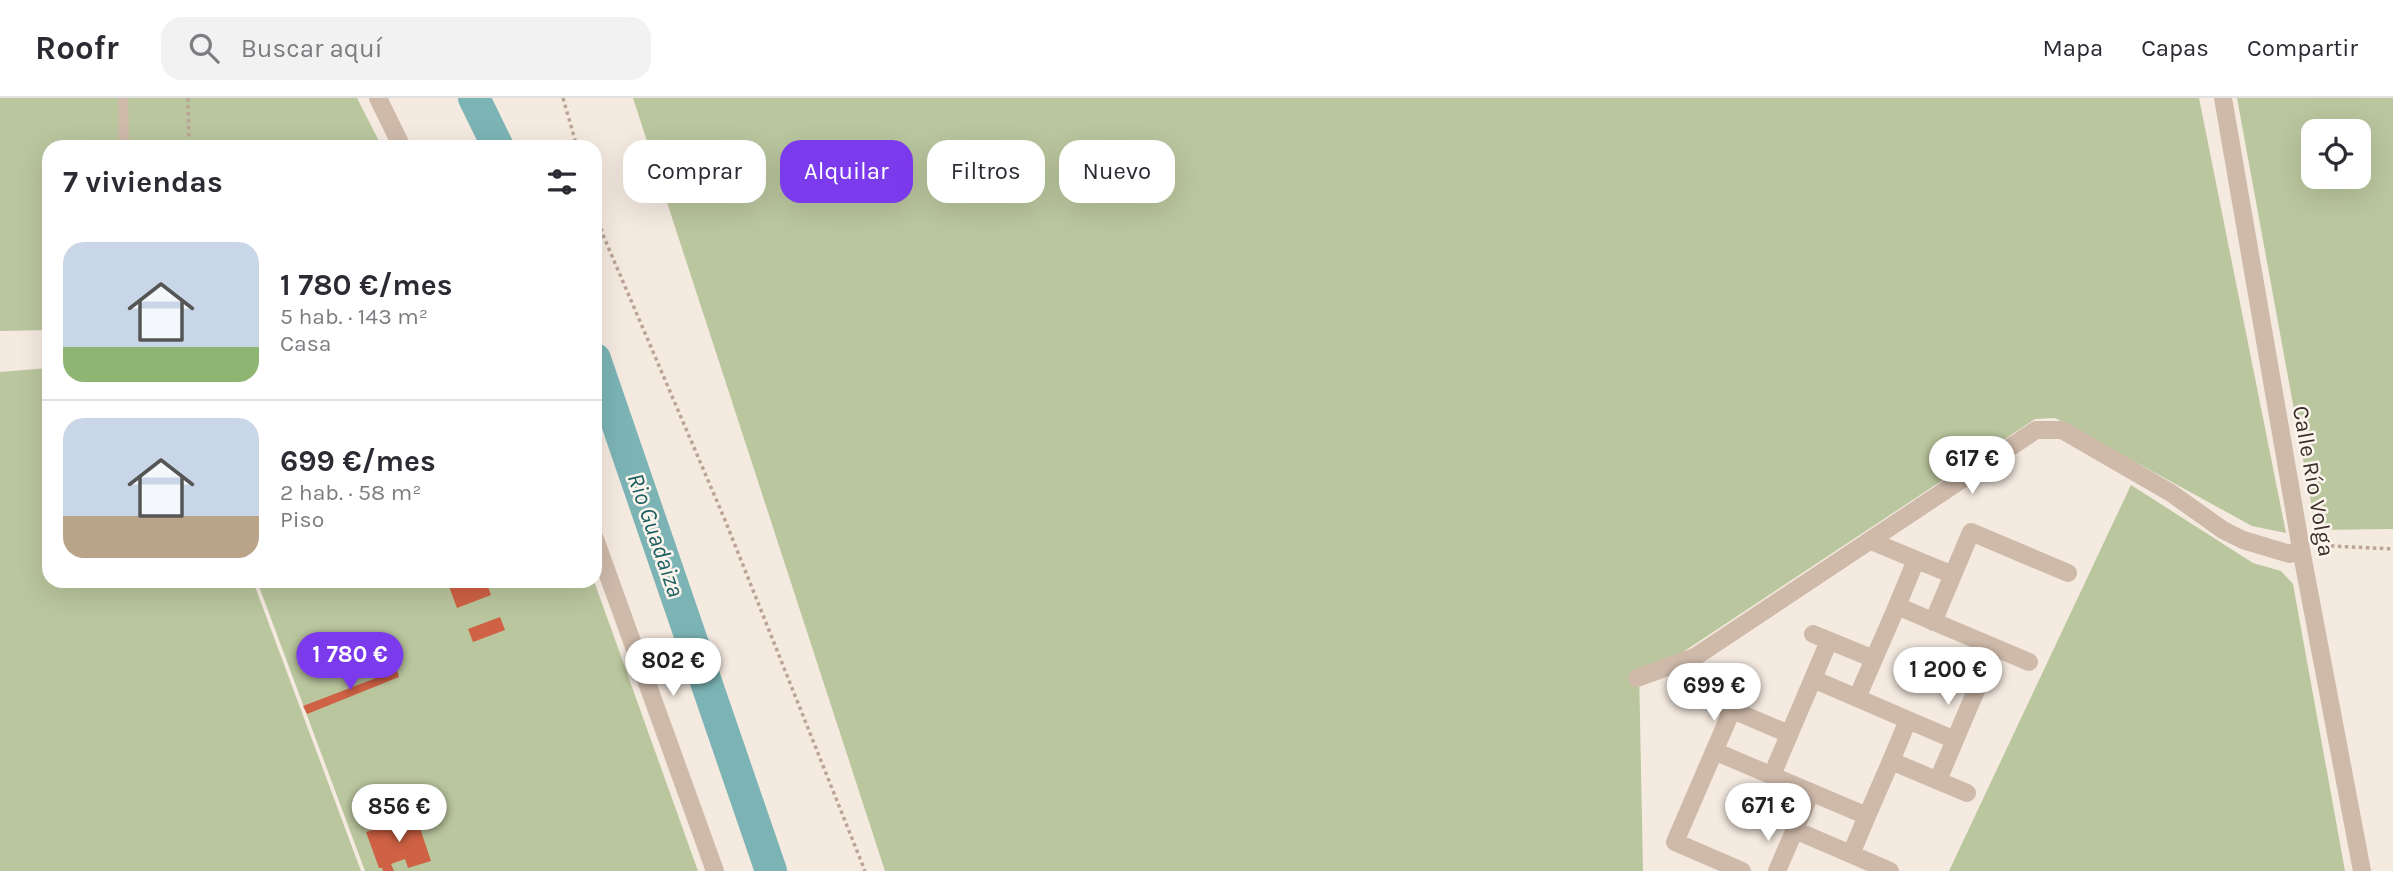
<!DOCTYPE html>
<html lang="es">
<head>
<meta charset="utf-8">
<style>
  :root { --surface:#fff; --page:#f2f2f3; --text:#2b2b33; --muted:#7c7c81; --line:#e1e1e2; --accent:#7c3aed }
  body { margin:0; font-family:Karla,sans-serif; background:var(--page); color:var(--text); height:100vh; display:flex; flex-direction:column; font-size:26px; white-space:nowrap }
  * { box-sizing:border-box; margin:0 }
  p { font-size:23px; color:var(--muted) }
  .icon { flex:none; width:38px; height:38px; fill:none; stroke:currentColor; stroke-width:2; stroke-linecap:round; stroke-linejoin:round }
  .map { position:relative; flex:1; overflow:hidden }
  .panel { position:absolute; left:42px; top:42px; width:560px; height:448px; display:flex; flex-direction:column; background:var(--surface); border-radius:21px; box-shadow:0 7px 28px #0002 }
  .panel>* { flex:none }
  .guide { position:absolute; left:623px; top:42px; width:665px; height:63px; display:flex; gap:14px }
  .controls { position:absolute; left:2301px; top:21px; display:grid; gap:14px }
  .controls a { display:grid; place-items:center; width:70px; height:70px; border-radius:14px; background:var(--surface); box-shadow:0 7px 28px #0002; font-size:35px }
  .price { position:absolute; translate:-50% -60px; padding:0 16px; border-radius:24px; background:#fff; color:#222; font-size:23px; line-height:46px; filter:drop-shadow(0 2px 4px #0008) }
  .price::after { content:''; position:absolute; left:50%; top:42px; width:21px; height:16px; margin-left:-10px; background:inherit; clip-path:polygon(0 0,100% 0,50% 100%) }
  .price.selected { background:var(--accent); color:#fff }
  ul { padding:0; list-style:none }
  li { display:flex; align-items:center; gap:21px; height:175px; padding:0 21px }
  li+li { border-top:2px solid var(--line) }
  li span { display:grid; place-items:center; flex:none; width:196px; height:140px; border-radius:21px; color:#555 }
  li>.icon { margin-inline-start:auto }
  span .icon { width:84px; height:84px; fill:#fffc; stroke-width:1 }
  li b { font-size:30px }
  h2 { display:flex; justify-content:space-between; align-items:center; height:84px; padding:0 21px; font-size:30px }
  .chip { padding:0 24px; border-radius:21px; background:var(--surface); box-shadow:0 7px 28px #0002; font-size:24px; line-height:63px }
  .chip.selected { background:var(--accent); color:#fff }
  header { display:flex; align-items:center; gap:42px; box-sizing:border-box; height:98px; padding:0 35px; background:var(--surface); border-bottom:2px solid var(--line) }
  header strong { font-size:33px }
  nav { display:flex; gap:38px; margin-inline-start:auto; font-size:24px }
  .search { width:490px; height:63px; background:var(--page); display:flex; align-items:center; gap:18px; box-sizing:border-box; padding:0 24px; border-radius:21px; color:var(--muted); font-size:26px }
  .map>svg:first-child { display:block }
</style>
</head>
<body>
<header>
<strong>Roofr</strong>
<div class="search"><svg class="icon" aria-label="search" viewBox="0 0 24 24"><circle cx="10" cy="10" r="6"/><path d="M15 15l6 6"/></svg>Buscar aquí</div>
<nav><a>Mapa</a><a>Capas</a><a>Compartir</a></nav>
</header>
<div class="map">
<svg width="2393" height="773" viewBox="0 0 2393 773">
  <rect width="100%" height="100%" fill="#f5eae0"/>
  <path fill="#bac69e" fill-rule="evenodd" d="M0,0H357L382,49H49V232L0,233Z
    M633,0H2199L2286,435L2252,428L2055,320L2035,321L1683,554L1639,570L1643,773H885Z
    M2237,0H2393V431L2316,432ZM2314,33H2359V79H2314Z
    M49,270V483H253L361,773H0V274Z
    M2131,387L2253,465L2281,473L2293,486L2345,773H1949Z
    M257,483H594L698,773H365Z"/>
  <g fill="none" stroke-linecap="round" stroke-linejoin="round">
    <path stroke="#7cb4b5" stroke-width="32" d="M474,0L498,49
      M595,261L771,773"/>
  </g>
  <path fill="#cf6144" d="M447,483H486L491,497L457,510Z
    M500,519L505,532L473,544L468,531Z
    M397,572L399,579L307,616L303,608Z
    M415,715L431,763L408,770L405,761L391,766L394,773H383L382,770H379L366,734L394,725L393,722Z"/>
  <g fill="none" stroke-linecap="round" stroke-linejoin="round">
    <path stroke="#bba494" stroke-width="3.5" stroke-dasharray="3.5 3.5" stroke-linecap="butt" d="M188,0L189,49
      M563,0L577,49
      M595,110L603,137L725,422L865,773
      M2317,450L2332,448L2393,451"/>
    <path stroke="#cfbaaa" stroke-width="10" d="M123,0L124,49"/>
    <path stroke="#cfbaaa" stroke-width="18" d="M2223,0L2301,451L2362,773
      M1871,443L1953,477
      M1916,462L1897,508L2029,564
      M1933,524L1971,434L2068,475
      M1813,536L1874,561L1857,600
      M1874,561L1897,508
      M1679,565L1702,599L1789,636
      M1637,580L1695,559L2036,332H2062L2171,395L2223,432L2243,442L2290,456L2301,451
      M1813,581L1908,622
      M1732,612L1675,744L1742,773
      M1955,642L1908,622L1891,663L1967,695
      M1714,653L1867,718L1851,756
      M1772,677L1829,543
      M1938,682L1994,550
      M1867,718L1891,663
      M1795,732L1890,773
      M1777,773L1811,694"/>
    <path stroke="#cfbaaa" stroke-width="18" d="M378,0L402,49
      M595,441L715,773"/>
  </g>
  <g text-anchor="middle" stroke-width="5" stroke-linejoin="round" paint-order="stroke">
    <g font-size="23" fill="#3c2f2a" stroke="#fcf5ed">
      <text transform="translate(2314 383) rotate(80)" y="8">Calle Río Volga</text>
    </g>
    <g font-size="24" font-style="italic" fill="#1c5f61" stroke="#fcf5ed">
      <text transform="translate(656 437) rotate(71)" y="8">Rio Guadaiza</text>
    </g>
  </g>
</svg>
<div class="controls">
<a><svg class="icon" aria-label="locate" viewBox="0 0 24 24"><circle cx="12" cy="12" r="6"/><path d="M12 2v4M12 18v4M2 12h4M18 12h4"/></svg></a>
</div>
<b class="price" style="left:1972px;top:398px">617 €</b>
<b class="price selected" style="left:350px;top:594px">1 780 €</b>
<b class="price" style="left:673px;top:600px">802 €</b>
<b class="price" style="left:1948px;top:609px">1 200 €</b>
<b class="price" style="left:1714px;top:625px">699 €</b>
<b class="price" style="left:1768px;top:745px">671 €</b>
<b class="price" style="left:399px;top:746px">856 €</b>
<div class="guide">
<a class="chip">Comprar</a>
<a class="chip selected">Alquilar</a>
<a class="chip">Filtros</a>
<a class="chip">Nuevo</a>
</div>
<section class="panel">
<h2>7 viviendas<svg class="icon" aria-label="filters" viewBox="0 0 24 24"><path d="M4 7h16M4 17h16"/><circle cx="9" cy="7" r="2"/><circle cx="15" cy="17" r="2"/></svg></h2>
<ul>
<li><span style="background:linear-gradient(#c9d6e8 75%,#8fb573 0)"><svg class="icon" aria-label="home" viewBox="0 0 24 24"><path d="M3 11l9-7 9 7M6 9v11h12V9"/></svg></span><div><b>1 780 €/mes</b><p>5 hab. · 143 m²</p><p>Casa</p></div></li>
<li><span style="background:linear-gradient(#c9d6e8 70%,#b9a48a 0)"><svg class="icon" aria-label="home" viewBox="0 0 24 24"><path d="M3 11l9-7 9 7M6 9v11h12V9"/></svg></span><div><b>699 €/mes</b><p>2 hab. · 58 m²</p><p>Piso</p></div></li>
</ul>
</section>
</div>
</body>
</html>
